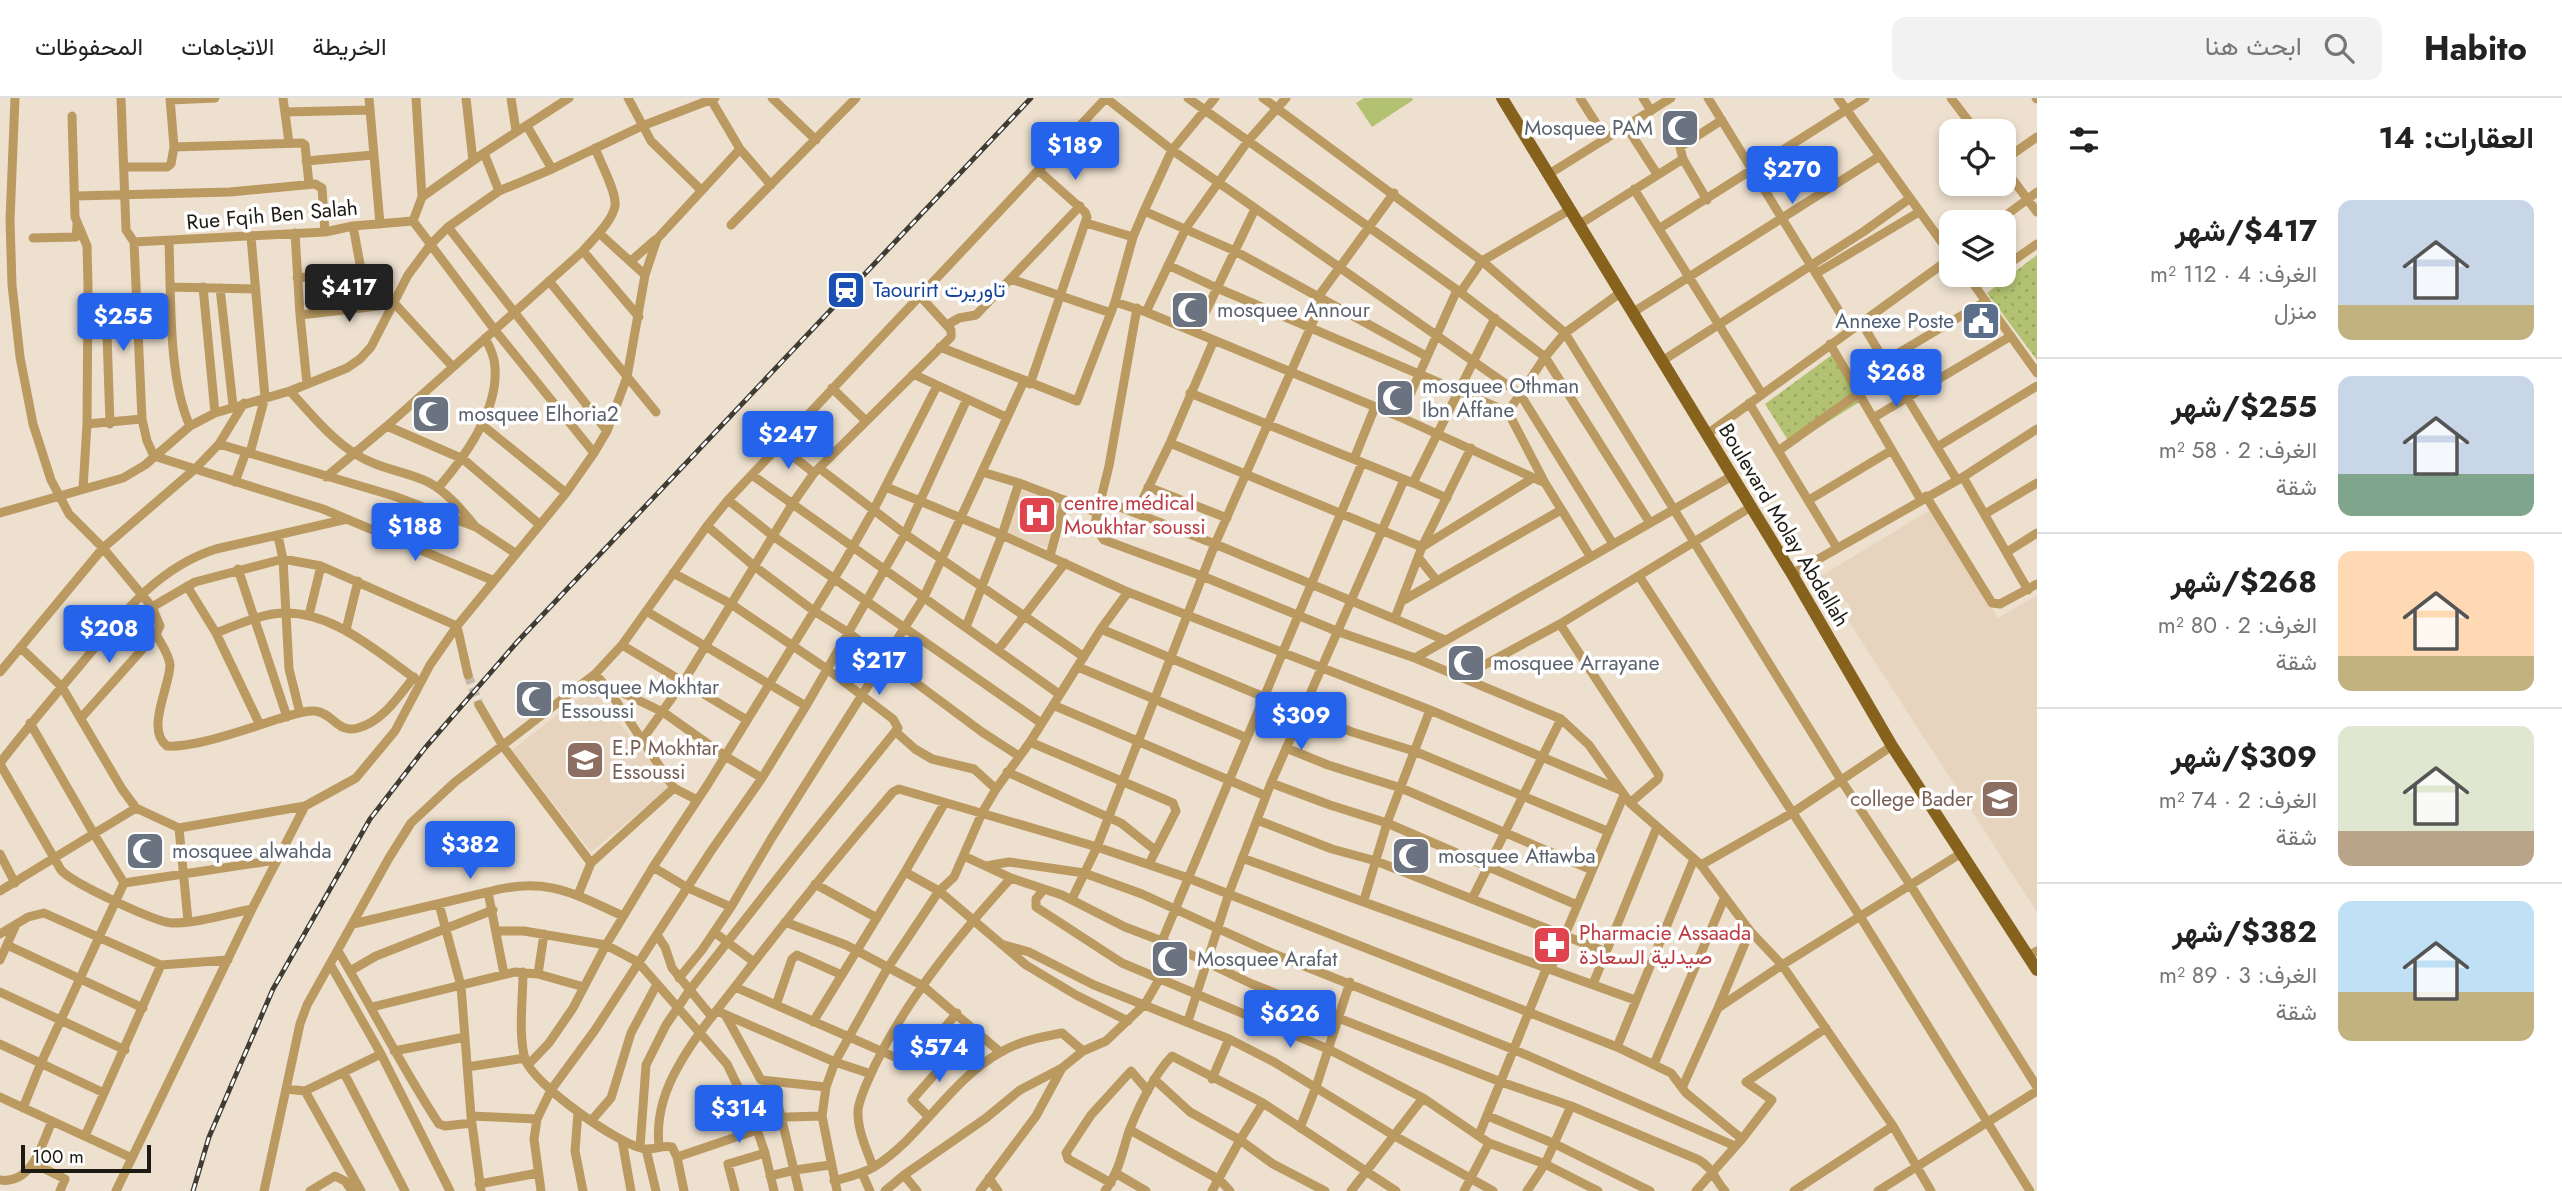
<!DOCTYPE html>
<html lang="ar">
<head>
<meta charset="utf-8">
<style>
  :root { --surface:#fff; --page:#f2f2f2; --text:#222; --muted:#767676; --line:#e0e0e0; --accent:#2563eb }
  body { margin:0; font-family:Jost,Vazirmatn,sans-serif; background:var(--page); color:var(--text); direction:rtl; height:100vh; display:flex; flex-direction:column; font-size:26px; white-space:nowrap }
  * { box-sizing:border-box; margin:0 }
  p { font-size:23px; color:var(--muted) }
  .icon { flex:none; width:38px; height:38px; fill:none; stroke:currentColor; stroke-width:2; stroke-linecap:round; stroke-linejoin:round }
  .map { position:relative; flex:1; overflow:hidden; direction:ltr }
  .sheet { display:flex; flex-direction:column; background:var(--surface); width:525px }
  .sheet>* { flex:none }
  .controls { position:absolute; left:1939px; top:21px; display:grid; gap:14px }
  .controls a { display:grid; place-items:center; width:77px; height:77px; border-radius:14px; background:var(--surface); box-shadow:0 4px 10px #0003; font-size:35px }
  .scale { position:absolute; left:21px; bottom:18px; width:130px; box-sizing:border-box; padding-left:7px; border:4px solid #1d1913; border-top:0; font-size:19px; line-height:24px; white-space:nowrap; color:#1d1913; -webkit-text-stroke:5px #fff; paint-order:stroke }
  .price { position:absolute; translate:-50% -60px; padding:0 16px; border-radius:7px; background:var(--accent); color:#fff; font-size:23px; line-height:46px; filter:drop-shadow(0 2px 4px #0008) }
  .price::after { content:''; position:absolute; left:50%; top:42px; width:21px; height:16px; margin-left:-10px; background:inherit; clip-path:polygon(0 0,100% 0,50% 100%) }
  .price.current { background:#222; color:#fff }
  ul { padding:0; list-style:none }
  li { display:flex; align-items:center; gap:21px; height:175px; padding:0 28px }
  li+li { border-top:2px solid var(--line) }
  li span { display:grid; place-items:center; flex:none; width:196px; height:140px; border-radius:14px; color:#555 }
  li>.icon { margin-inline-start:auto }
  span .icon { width:84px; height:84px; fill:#fffc; stroke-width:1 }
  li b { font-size:30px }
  h2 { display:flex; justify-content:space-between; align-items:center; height:84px; padding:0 28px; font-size:30px }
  header { display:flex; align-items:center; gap:42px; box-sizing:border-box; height:98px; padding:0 35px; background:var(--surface); border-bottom:2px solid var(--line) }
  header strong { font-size:33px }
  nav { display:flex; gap:38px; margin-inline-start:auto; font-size:24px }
  .search { width:490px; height:63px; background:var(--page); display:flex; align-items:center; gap:18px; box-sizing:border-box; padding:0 24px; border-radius:14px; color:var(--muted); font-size:26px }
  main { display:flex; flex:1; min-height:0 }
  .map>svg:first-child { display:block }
</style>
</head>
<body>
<header>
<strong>Habito</strong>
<div class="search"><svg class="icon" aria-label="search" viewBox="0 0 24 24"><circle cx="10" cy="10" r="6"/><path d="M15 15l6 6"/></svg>ابحث هنا</div>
<nav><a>الخريطة</a><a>الاتجاهات</a><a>المحفوظات</a></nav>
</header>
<main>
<section class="sheet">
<h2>العقارات: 14<svg class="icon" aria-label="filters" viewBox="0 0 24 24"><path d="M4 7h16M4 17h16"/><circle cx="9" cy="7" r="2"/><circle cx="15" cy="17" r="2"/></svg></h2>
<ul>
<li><span style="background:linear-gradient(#c9d6e8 75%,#c2b280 0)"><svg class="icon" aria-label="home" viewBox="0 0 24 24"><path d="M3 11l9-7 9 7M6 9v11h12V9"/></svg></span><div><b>$417/شهر</b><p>الغرف: 4 · 112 m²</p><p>منزل</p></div></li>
<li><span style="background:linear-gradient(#c9d6e8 70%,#7fa58c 0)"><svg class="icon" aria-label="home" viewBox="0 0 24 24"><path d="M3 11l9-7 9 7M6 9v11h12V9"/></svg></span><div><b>$255/شهر</b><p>الغرف: 2 · 58 m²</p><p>شقة</p></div></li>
<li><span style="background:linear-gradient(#ffd9b3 75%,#c2b280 0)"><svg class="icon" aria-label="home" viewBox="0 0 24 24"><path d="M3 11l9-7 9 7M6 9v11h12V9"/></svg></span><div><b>$268/شهر</b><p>الغرف: 2 · 80 m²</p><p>شقة</p></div></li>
<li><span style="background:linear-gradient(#dfe7d0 75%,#b9a48a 0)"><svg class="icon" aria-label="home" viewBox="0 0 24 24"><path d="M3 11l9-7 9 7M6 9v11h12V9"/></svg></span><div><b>$309/شهر</b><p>الغرف: 2 · 74 m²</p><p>شقة</p></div></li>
<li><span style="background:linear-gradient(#bfe0f5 65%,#c2b280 0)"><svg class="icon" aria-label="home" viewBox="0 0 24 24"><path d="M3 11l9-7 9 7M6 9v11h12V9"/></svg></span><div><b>$382/شهر</b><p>الغرف: 3 · 89 m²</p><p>شقة</p></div></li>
</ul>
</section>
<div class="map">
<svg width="2037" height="1093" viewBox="0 0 2037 1093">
  <defs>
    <pattern id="park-dots" width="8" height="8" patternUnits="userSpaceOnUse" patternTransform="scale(1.75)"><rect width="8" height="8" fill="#b3c272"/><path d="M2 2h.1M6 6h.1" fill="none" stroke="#9aa662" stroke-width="1.8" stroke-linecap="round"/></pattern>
  </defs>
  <rect width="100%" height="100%" fill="#ede0cf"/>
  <path fill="#e6d4be" d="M1025,384L1063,398L1053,452L1007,436Z
    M1930,412L1998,520L2037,497V814L1849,524L1852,512L1847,504L1840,508L1821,478Z
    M592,590L670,689L591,754L512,652Z"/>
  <path fill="#b3c272" d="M1364,0H1412L1413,2L1372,29L1356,5Z"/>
  <path fill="url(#park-dots)" d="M2037,157V262L1987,195Z
    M1833,256L1861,303L1791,347L1765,306Z"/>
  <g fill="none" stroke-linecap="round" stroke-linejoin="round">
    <path stroke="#c3b8a9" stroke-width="9" stroke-dasharray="9 4.5" stroke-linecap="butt" d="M468,577L479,607"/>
    <path stroke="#bb9a61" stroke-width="9" d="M15,0L10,122L12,187L20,259L33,326L51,382L69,416L103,450L152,509L160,528L156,536L81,620
      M121,0L126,132L134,144
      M283,0L289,45
      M369,0L380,126
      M416,0L422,99
      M466,0L473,63
      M511,0L516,33
      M628,0L651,43L700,91
      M710,0L740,51L771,87
      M772,0L816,42
      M1106,0L1172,52L1520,296L1613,446
      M1188,0L1457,192L1545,259L1650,425
      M1263,0L1482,163L1565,235L1841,682L1911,788L2037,989
      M1580,0L1606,41
      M1643,0L1651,13
      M1708,0L1850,231
      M1838,0L1951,157
      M1951,0L1976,33
      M2036,0L2037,1
      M170,2L215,0
      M285,14L370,12
      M72,18L75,119L87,148L88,187L87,326L83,391
      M527,28L552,71
      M1626,28L1657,76
      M174,49L302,45L305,47L309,86
      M484,55L499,93
      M1683,61L1707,102
      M2004,62L2037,39
      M306,63L373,57
      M124,69H167L171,66L174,49L170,0
      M2004,70L2037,114
      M1549,76L1671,0
      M1634,91L1762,296
      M76,98L230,94L315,86L322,90L325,134
      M1144,113L1235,153L1426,258
      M413,123L494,231L594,355
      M413,123L422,99L484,55L569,0
      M1997,124L2037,94
      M1086,125L1133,139
      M1580,126L1683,61L1680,49L1722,22
      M731,127L856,0
      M448,129L607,333
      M1660,130L1865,0
      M295,135L300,217L307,286
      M599,135L645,177
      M33,140L76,139L77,127
      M169,143C171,196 168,281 190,328
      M134,144L142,321L147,343L154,358L323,411L492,482
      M134,144L325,134L353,128L413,123
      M583,153L639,219
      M631,163L655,142
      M1168,167L1217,190L1508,314L1545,385L1590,458
      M2004,169L2037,146
      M1817,175L1919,114
      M1967,177L2037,275
      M297,180L357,174L360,166L353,128
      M1011,181L1111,215
      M549,183L656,314
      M1976,188L1992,177
      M170,189L254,191
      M203,189L215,315
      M220,190L233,308
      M1460,195L1482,163L1571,111
      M1318,199L1394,95
      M1115,204L1146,214L1400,319L1545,385
      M1137,210L1109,368L1095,425L1096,431L1104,442L1202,478L1339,534L1415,560L1561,621L1589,647L1630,705L1701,767L1750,833L1782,867L1893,1028L1931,1093
      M1146,214L1186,130L1248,43L1286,0
      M1632,215L1880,58
      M300,217L395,206L452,268
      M1861,224L1957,382
      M947,227L959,220L976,217L1080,108
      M1196,234L1255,111
      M107,236L110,326
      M1830,246L1921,402
      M940,249L1077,303L1115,204L1133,139L1144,113L1172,52L1215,0
      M1662,263L1863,134L1909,101
      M1885,263L1986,203
      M913,276L1006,319
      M1030,286L1087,119L1085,114L1038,72
      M832,290L865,322
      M290,293C310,315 331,341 357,357C379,371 405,373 428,384C447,394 461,411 475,428
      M1190,295L1413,385L1495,220
      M1749,305L1837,450
      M1508,314L1545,259L1565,235L1620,195
      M1400,319L1457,192
      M1873,320L2011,238
      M87,326L142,321
      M481,326L566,395
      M387,328L463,361L539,426
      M1706,337L1951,160
      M1170,345L1422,449L1533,380
      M219,346L394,398L476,429L515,455
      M780,348L814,375
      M1937,349L2037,288
      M1778,353L1859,295
      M250,355L265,299L251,139
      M1354,361L1375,309
      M819,370L905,436L1084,559
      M982,374L1019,385L1098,415
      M752,377L1059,596
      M326,379L387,328L583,153C593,141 612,124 615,108C617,94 600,64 595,50
      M1963,379L2028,492
      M235,384L246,354
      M1413,385L1447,400
      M886,389L1002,437L1128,494L1430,612L1618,691
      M1148,389L1227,420
      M438,390C464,360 498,313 495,270C495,259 490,249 485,240
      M1926,398L1992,505L2000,506L2037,486
      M728,402L773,438L1041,625
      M1102,402L1215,446L1445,542
      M1809,402L1892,352
      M0,415L123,380L145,367L190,328L215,315L290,293L347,270L360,261L371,249L408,177L431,146L448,129L499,93L552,71L642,28L715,0
      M1136,415L1170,345L1214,242
      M1985,416L2037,385
      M707,428L754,468L814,513L849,535L982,634L1019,658
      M278,438L283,461L289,571L300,615
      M2007,454L2037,435
      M1050,458L1065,402
      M1418,459L1437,483
      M238,471L287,619
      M1792,476L1963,379L2037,331
      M1639,478L1861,820L2030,1093
      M187,488L216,535L260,627
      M1402,503L1561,412
      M152,509L195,484L283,461L321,468L457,528L468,577
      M646,513L806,608
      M309,517L321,468
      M1395,520L1422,449L1471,350
      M1560,526L1659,677L1658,681L1630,705
      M966,529L1002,437L1019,385
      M1101,531L1264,599L1352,634L1414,653L1607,733
      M346,532L358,483
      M216,535C234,528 253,519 273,516C327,508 375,552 417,582
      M156,536C161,546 169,556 170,567C170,588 145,632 167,648C194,650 251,630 278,621C290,618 303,612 315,613C333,615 338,636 358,630C383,623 398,599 414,579
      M622,547L747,622
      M21,550L62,589L122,691L136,710L179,730L305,708L356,680L395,633L430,567L457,528L566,395L594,355L607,333L627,279L645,177L657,141L740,51
      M998,552L1065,465
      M1415,560L1732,378
      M1078,569L1247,640
      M0,574L103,450L196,370L219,346L244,305
      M595,576L604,586L663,614L725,658L762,680
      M1462,579L1560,526L1751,409
      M606,588L642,642
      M479,607L503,648L591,765
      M1053,607L1266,698
      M30,625L94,736L124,785
      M896,634L915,651L932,661L974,671L996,691
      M1030,644L1173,705L1176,713L1149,766
      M1286,650L1328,667L1401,690L1592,772
      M0,665C26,631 54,598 82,565C121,518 156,470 216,451L347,421
      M0,666L61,772C72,785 155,824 172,825C199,825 226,816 252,811
      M1007,674L1121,725L1155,752
      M1271,685L1330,707L1387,725L1577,807
      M697,702L674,690L642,642L684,583L793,405L814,375L951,239V232L919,197
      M1257,722L1332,751L1376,763L1606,854
      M179,730L188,823
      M0,756L15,785
      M964,758L1011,780L1062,797L1125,829L1162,843L1252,886L1501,984L1571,1008L1699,1062C1713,1070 1715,1082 1725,1093
      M1242,760L1635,902
      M1701,767L1792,715L1892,648
      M986,768L1009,764L1084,775L1142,796L1274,856L1515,952L1735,1048
      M653,769L688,790L731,809
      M905,774L939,793L1026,867L1076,897L1128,923
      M124,785L276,762
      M815,786L877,820
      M1044,791L1036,801V809L1122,865L1328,951L1423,1000L1489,1045L1545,1066L1598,1093
      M0,793L136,710
      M488,794C545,778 573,795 623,818
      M578,797L591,765L674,690
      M1072,801L1097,749L1215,446L1323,201
      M1472,801L1561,621
      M1364,802L1387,725L1430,612
      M439,806L461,888L471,1018L481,1093
      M785,824L846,847L923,888L1000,954
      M353,826L488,794L504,876
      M497,833H524L606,847L638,864L727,966L753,1020L765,1055L774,1093
      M714,834L754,864
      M0,836L28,819L44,815L161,867L228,862
      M657,837L665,849L672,870L712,919
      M1162,843L1362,365
      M1001,846L1029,854L1094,887L1229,941L1274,964L1393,1037L1493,1093
      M7,847L143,910
      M338,853C373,911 402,970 439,1026L445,1028L472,1025
      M2028,858L2037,853
      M0,862L15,829
      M330,866L381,956L450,1093
      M1551,870L1624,697
      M350,873L376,858L493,812
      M523,874C523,901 518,935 525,961C533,986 620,1048 645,1051C654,1052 662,1047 672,1049L677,1059L684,1093
      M538,876L544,836
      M679,880L702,852L731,809L771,741L924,499L1024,283
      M1593,886L1657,729
      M735,889L913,967L957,915
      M0,894L125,952
      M776,907L792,861L797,857L842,877
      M372,909L515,874L538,876L584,889
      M1718,910L1782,867L1960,756
      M717,913L835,964L871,976
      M726,918L761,982L826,989
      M1188,923L1229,795L1271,685L1404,382
      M813,924L905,774L944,706
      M0,946L104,995
      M1617,949L1694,761
      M394,953L465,939
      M1654,966L1724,801
      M528,967L549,945L573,910L606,847L653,769L708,686L843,466L873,413L937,288
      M467,969L525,960
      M344,975L405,1093
      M1154,981L1190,1014L1240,1042L1273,1066L1325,1093
      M1212,981L1229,941
      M773,985L799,1093
      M1682,990L1718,910L1750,833
      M286,991L305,993L381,956
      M305,993L361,1093
      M0,999L132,1060
      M23,1010L41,965L124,785
      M578,1014L575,1053L583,1093
      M471,1018L537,1021
      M1488,1018L1555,1046L1650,1093
      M929,1019L912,1002L949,960L971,930
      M753,1020L822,1018
      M591,1023L611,1000L631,935L657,886
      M1300,1030L1316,989L1350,884
      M1130,1032L1220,1082L1230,1093
      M1479,1037L1547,869
      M85,1038L161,867
      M622,1042L631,1093
      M659,1048C656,1020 665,991 679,967C698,933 725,903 748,872C795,811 843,752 893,694L899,691L1097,749L1188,780L1617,949L1671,975L1686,995L1742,1041
      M640,1049L646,967L666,927L689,893L798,754L898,630L893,621L827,571L731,506L673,475
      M646,1051L656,1093
      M677,1059L757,1032
      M33,1065L65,1081L60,1093
      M873,1069C867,1052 857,1032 858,1012C860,997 869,981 875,967C909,898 959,837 1011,780
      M862,1075L870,1093
      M1117,1076L1146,1093
      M904,1077L917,1093
      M770,1078L795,1072L830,1067
      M989,1080L998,1093
      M0,1082C32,1087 42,1046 52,1023
      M834,1083C848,1079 862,1076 874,1069C923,1038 950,982 1001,954C1020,943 1041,939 1062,935L1083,953
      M1111,1085L1068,1061L1066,1055L1091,1017L1131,973L1148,993
      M479,1086L538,1075
      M116,1093L252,811L305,708
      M264,1093L300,926L307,907L389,760L411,725L455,684L595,576L622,547L707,428L728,402L1106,0
      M310,1093L335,1078L345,1083L352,1093
      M541,1093L534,1041L537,1021L551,992L595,932L711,753L762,680L806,608L905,436L967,301
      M735,1093L728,1066L765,1055
      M837,1093L822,1018L826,989L835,964L887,871L939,793L954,779L982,715L996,691L1030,644L1101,531L1128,494
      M885,1093L904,1077L986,1020L1020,992L1062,970L1083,953L1106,943L1145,906L1160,880
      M980,1093L1036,1018L1062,970
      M1105,1093C1119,1074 1122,1055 1129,1033C1139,1008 1153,978 1172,958L1263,1005L1396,1093
      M1212,1093L1240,1042L1263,1005
      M1351,1093L1423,1000
      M1464,1093L1489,1045
      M1527,1093L1545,1066L1571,1008
      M1696,1093L1742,1041L1772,1002L1746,984L1826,930
      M1794,1093L1893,1028
      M1878,1093L2037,993"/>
    <path stroke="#86621c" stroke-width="12" d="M1502,0L1792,476L1892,648L2037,872"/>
    <g stroke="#403b33" stroke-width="5">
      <path id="rail" d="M193,1093L209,1039L273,891L370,721L425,650L518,543L1031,0"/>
    </g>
    <use href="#rail" stroke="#fff" stroke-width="2.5" stroke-dasharray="8" stroke-linecap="butt"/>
  </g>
  <defs>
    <g id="mosque-square" transform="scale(2.0125)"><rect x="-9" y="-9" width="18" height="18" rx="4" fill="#6b7280" stroke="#fff"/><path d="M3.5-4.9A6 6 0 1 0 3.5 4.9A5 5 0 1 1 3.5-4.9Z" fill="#fff"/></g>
    <g id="station-square" transform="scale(2.0125)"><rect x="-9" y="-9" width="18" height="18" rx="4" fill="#1a4fb4" stroke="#fff"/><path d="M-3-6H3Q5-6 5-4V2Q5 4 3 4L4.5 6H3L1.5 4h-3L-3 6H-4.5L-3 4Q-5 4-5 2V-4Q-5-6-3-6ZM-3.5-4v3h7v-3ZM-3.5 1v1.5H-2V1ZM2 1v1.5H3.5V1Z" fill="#fff"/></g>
    <g id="civic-square" transform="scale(2.0125)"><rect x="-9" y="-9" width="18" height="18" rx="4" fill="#5c6f8a" stroke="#fff"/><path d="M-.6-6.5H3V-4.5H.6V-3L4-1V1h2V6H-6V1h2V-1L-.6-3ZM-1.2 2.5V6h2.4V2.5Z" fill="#fff"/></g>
    <g id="hospital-square" transform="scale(2.0125)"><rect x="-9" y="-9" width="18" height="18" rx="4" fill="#e0444e" stroke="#fff"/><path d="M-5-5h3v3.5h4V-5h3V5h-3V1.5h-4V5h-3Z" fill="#fff"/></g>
    <g id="school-square" transform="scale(2.0125)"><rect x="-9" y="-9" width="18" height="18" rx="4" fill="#8d6e63" stroke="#fff"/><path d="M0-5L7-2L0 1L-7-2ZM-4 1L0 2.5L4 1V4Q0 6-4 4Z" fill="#fff"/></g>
    <g id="pharmacy-square" transform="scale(2.0125)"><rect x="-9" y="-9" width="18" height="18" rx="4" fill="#e0444e" stroke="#fff"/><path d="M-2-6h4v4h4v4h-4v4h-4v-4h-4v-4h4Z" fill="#fff"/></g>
  </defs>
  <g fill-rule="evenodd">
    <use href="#mosque-square" x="1680" y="30"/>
    <use href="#station-square" x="846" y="192"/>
    <use href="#mosque-square" x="1190" y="212"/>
    <use href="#civic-square" x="1981" y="223"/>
    <use href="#mosque-square" x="1395" y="300"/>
    <use href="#mosque-square" x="431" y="316"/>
    <use href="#hospital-square" x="1037" y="417"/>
    <use href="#mosque-square" x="1466" y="565"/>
    <use href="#mosque-square" x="534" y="601"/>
    <use href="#school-square" x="585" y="662"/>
    <use href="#school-square" x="2000" y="701"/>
    <use href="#mosque-square" x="145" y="753"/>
    <use href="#mosque-square" x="1411" y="758"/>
    <use href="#pharmacy-square" x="1552" y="847"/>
    <use href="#mosque-square" x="1170" y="861"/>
  </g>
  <g text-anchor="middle" stroke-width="7" stroke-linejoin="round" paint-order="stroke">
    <g font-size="21" fill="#5b616d" stroke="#fff" text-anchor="start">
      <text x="1653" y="37" text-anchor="end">Mosquee PAM</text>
      <text x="1217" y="219">mosquee Annour</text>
      <text x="1422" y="295">mosquee Othman<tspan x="1422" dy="24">Ibn Affane</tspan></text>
      <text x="458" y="323">mosquee Elhoria2</text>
      <text x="1493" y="572">mosquee Arrayane</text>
      <text x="561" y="596">mosquee Mokhtar<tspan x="561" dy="24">Essoussi</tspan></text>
      <text x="172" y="760">mosquee alwahda</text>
      <text x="1438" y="765">mosquee Attawba</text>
      <text x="1197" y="868">Mosquee Arafat</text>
    </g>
    <g font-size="21" fill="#1d1913" stroke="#fff">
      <text transform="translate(272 117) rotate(-5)" y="7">Rue Fqih Ben Salah</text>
      <text transform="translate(1784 427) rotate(59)" y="7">Boulevard Molay Abdellah</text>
    </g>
    <g font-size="21" fill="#164399" stroke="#fff" text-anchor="start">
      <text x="873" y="199">Taourirt تاوريرت</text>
    </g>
    <g font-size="21" fill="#4e5e75" stroke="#fff" text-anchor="end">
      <text x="1954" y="230">Annexe Poste</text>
    </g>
    <g font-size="21" fill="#be3a42" stroke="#fff" text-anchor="start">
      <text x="1064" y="412">centre médical<tspan x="1064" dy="24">Moukhtar soussi</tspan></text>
      <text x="1579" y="842">Pharmacie Assaada<tspan x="1579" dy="24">صيدلية السعادة</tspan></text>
    </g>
    <g font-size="21" fill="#785e54" stroke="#fff" text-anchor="start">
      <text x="612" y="657">E.P Mokhtar<tspan x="612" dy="24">Essoussi</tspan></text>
      <text x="1973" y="708" text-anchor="end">college Bader</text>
    </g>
  </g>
</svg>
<div class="controls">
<a><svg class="icon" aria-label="locate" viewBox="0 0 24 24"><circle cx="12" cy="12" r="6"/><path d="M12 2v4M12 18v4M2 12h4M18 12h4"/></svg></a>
<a><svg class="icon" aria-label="layers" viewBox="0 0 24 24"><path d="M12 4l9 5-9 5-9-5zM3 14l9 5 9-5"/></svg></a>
</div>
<div class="scale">100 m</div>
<b class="price" style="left:1075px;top:84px">$189</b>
<b class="price" style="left:1792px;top:108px">$270</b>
<b class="price current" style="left:349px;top:226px">$417</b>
<b class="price" style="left:123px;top:255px">$255</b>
<b class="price" style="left:1896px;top:311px">$268</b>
<b class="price" style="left:788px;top:373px">$247</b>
<b class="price" style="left:415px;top:465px">$188</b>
<b class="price" style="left:109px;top:567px">$208</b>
<b class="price" style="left:879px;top:599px">$217</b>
<b class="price" style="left:1301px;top:654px">$309</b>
<b class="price" style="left:470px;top:783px">$382</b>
<b class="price" style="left:1290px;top:952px">$626</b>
<b class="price" style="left:939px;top:986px">$574</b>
<b class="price" style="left:739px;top:1047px">$314</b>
</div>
</main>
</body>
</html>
